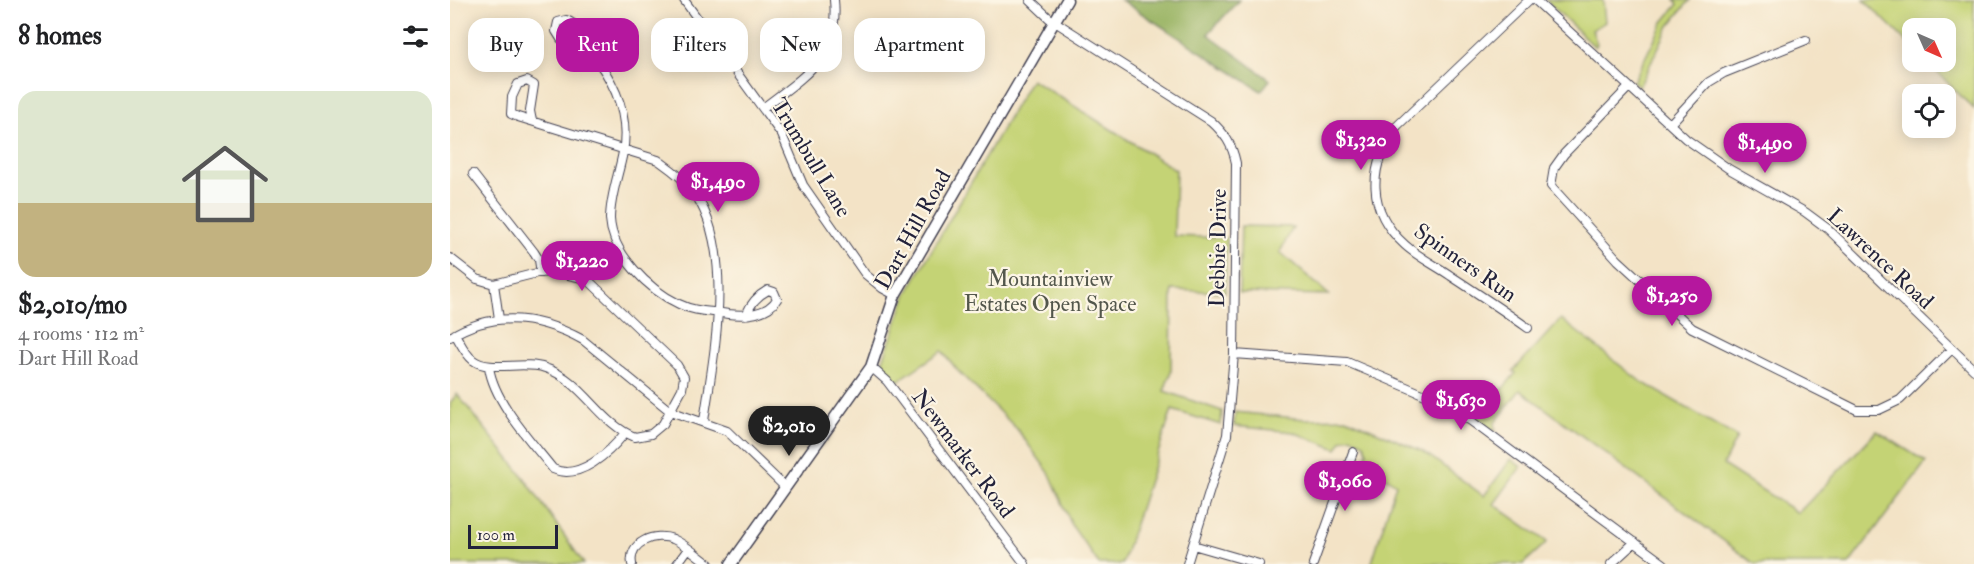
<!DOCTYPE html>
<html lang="en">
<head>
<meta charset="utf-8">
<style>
  :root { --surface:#fff; --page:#f6f6f6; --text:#202124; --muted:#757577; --line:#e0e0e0; --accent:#b5179e }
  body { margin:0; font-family:"IM FELL Double Pica",serif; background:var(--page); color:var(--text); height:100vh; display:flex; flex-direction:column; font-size:22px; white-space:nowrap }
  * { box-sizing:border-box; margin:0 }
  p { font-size:20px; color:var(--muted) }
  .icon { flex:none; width:33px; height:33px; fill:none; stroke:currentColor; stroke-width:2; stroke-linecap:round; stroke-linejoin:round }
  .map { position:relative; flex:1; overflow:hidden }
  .drawer { display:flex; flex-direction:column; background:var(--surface); width:450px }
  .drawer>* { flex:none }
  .top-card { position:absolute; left:18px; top:18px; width:570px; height:54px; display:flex; gap:12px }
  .needle { width:39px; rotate:135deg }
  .controls { position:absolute; left:1452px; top:18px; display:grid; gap:12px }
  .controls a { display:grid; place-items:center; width:54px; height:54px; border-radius:12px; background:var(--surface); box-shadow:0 3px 15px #0003; font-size:30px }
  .scale { position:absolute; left:18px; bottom:15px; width:90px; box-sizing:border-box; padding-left:6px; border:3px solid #22223b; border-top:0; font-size:16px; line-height:21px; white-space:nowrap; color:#22223b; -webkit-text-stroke:4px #fcf5e5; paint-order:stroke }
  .price { position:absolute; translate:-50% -51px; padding:0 14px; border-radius:21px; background:var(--accent); color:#fff; font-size:20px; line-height:39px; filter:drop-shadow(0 2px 3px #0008) }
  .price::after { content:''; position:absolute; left:50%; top:36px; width:18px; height:14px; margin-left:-9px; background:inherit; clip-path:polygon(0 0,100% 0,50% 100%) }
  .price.selected { background:#222; color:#fff }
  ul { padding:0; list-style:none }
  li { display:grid; align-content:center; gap:12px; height:318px; padding:0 18px }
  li+li { border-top:2px solid var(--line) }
  li span { display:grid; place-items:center; height:186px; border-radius:18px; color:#555 }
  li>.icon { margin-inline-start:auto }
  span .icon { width:108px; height:108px; fill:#fffc; stroke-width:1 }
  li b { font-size:26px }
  h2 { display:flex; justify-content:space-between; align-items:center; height:72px; padding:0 18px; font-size:26px }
  .chip { padding:0 21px; border-radius:18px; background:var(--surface); box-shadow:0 3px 15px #0003; font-size:21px; line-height:54px }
  .chip.selected { background:var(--accent); color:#fff }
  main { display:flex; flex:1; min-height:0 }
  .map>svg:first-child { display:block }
</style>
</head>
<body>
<main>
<section class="drawer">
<h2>8 homes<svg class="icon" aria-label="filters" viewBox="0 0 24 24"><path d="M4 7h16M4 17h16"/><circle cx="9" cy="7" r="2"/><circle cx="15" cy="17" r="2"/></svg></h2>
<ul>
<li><span style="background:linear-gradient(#dfe7d0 60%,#c2b280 0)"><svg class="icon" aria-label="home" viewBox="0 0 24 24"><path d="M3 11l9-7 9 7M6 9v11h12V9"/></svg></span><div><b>$2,010/mo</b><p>4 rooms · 112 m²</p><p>Dart Hill Road</p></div></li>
</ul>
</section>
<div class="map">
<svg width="1524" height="564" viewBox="0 0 1524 564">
  <rect width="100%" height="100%" fill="#fcf5e5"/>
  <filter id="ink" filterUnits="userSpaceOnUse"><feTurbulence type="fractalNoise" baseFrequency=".0167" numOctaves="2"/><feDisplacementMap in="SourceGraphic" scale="12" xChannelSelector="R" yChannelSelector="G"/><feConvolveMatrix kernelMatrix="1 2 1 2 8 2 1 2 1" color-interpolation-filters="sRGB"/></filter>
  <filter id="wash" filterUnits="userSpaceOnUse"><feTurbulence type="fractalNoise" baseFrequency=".008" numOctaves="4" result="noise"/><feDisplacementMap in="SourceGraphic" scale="24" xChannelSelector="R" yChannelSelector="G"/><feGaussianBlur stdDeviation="1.35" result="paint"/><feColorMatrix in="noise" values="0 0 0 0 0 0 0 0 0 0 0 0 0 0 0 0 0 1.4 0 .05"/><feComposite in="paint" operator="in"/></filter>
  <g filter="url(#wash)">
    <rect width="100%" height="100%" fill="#f3e3c6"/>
    <path fill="#c4d375" stroke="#737a58" stroke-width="1.5" d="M1096,0H1153L1155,22L1142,30L1147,44L1145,47Z
      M1225,0H1240L1219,26L1189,87L1183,82L1213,22L1228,4Z
      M1414,0H1524V109L1477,62H1496V28H1462V47Z
      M581,79L726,170L724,236L777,238L775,292L722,290L721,372L714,391L772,411L771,425L722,410L672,564H649L622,526L600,474L567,429L508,371L492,351L446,382L432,363L457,293Z
      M791,226L843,227L830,252L879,295L789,293Z
      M1111,319L1190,381L1287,437L1273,465L1348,513L1427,431L1476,462L1399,564H1305L1070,390L1044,424L1046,432L1024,416L1032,413L1066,373L1063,371Z
      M7,394L73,476L134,564H0V403Z
      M785,412L855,419L896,418L974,452L1034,496L1061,459L1071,467L1044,504L1097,542L1073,564H923L922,562L946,484L914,462L917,452L914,443L901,437L892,440L887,449L843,432L784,426Z"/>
    <path fill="#9bb566" stroke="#5e6c50" stroke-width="1.5" d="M671,0H789L758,34L820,80L811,91Z"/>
  </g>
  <g filter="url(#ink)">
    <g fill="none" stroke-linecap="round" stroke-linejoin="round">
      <g stroke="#413f50" stroke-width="10">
        <path id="minor" d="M234,0L332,135L353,185L415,274L432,288L445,295
          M580,0L599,18L761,121C775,134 782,144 786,163L784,354L777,435L737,564
          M1085,0L1236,139L1279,169L1355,212L1378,229L1524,370
          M136,45L122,43L111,39L106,31L108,22L116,20C132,26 131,39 140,51C163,79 180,114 173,152C169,174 160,196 160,219C162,254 199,290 229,304C245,312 261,311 278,314C294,316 318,315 327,299L324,292L318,290C307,296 301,303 296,315
          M1179,87L1114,154L1104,168L1101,186L1168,260L1242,328L1407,410H1429L1450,400L1501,350
          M313,108C353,77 390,57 384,0
          M82,121L80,111L84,85L77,81L68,84L62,97L61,114L68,117L208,160C219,168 231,176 240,187C287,246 264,353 254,421
          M1220,124L1259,82L1274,73L1356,40
          M23,174L84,252L89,260L91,273
          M0,258L27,279L44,284L87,273L105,272L137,279L227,365L234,377L232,389L213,424L201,434L185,437C149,423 133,380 95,368C73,360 40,373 23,360C15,354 10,342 5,334
          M44,284L49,319
          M1078,328C1053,310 1027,293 1001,276C987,266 968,257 955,245C916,210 918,166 947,126L1079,0
          M0,337C44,310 89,316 133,340L220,411L277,431L335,487
          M784,354L897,362L987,400L1021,421L1214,564
          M39,367C44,402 81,441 103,469C129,481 159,453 175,433
          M421,367L437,381L575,564
          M743,545L809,564
          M182,564C178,542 205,532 223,539C235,544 248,556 259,564
          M227,564L238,549
          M863,564L903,452
          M1161,564L1185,542"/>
      </g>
      <g stroke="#413f50" stroke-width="13">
        <path id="major" d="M281,564L421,367L445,295L617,0"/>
      </g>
      <use href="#minor" stroke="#fff" stroke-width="8"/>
      <use href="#major" stroke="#fff" stroke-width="10"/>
    </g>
  </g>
  <g text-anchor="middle" stroke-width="4.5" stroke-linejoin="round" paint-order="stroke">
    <g font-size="22" fill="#22223b" stroke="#fcf5e5">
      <text transform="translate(362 157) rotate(59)" y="8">Trumbull Lane</text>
      <text transform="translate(462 229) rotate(-61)" y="8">Dart Hill Road</text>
      <text transform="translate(767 248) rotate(-89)" y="8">Debbie Drive</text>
      <text transform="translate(1431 258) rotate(43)" y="8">Lawrence Road</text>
      <text transform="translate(1016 262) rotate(35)" y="8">Spinners Run</text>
      <text transform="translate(514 453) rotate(53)" y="8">Newmarker Road</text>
    </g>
    <g font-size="22" fill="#53574c" stroke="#fcf5e5">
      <text x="600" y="286">Mountainview<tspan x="600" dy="25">Estates Open Space</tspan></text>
    </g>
  </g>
</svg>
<div class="controls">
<a><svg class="needle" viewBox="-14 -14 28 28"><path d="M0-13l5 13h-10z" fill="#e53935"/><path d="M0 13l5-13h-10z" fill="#757577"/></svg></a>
<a><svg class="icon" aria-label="locate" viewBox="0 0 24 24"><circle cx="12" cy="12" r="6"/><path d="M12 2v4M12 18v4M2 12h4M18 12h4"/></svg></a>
</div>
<div class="scale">100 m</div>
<b class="price" style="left:911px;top:171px">$1,320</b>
<b class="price" style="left:1315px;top:174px">$1,490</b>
<b class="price" style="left:268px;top:213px">$1,490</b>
<b class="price" style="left:132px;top:292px">$1,220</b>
<b class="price" style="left:1222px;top:327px">$1,250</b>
<b class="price" style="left:1011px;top:431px">$1,630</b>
<b class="price selected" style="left:339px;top:457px">$2,010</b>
<b class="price" style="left:895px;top:512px">$1,060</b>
<div class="top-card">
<a class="chip">Buy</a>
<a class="chip selected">Rent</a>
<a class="chip">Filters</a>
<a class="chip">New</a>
<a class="chip">Apartment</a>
</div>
</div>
</main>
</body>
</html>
